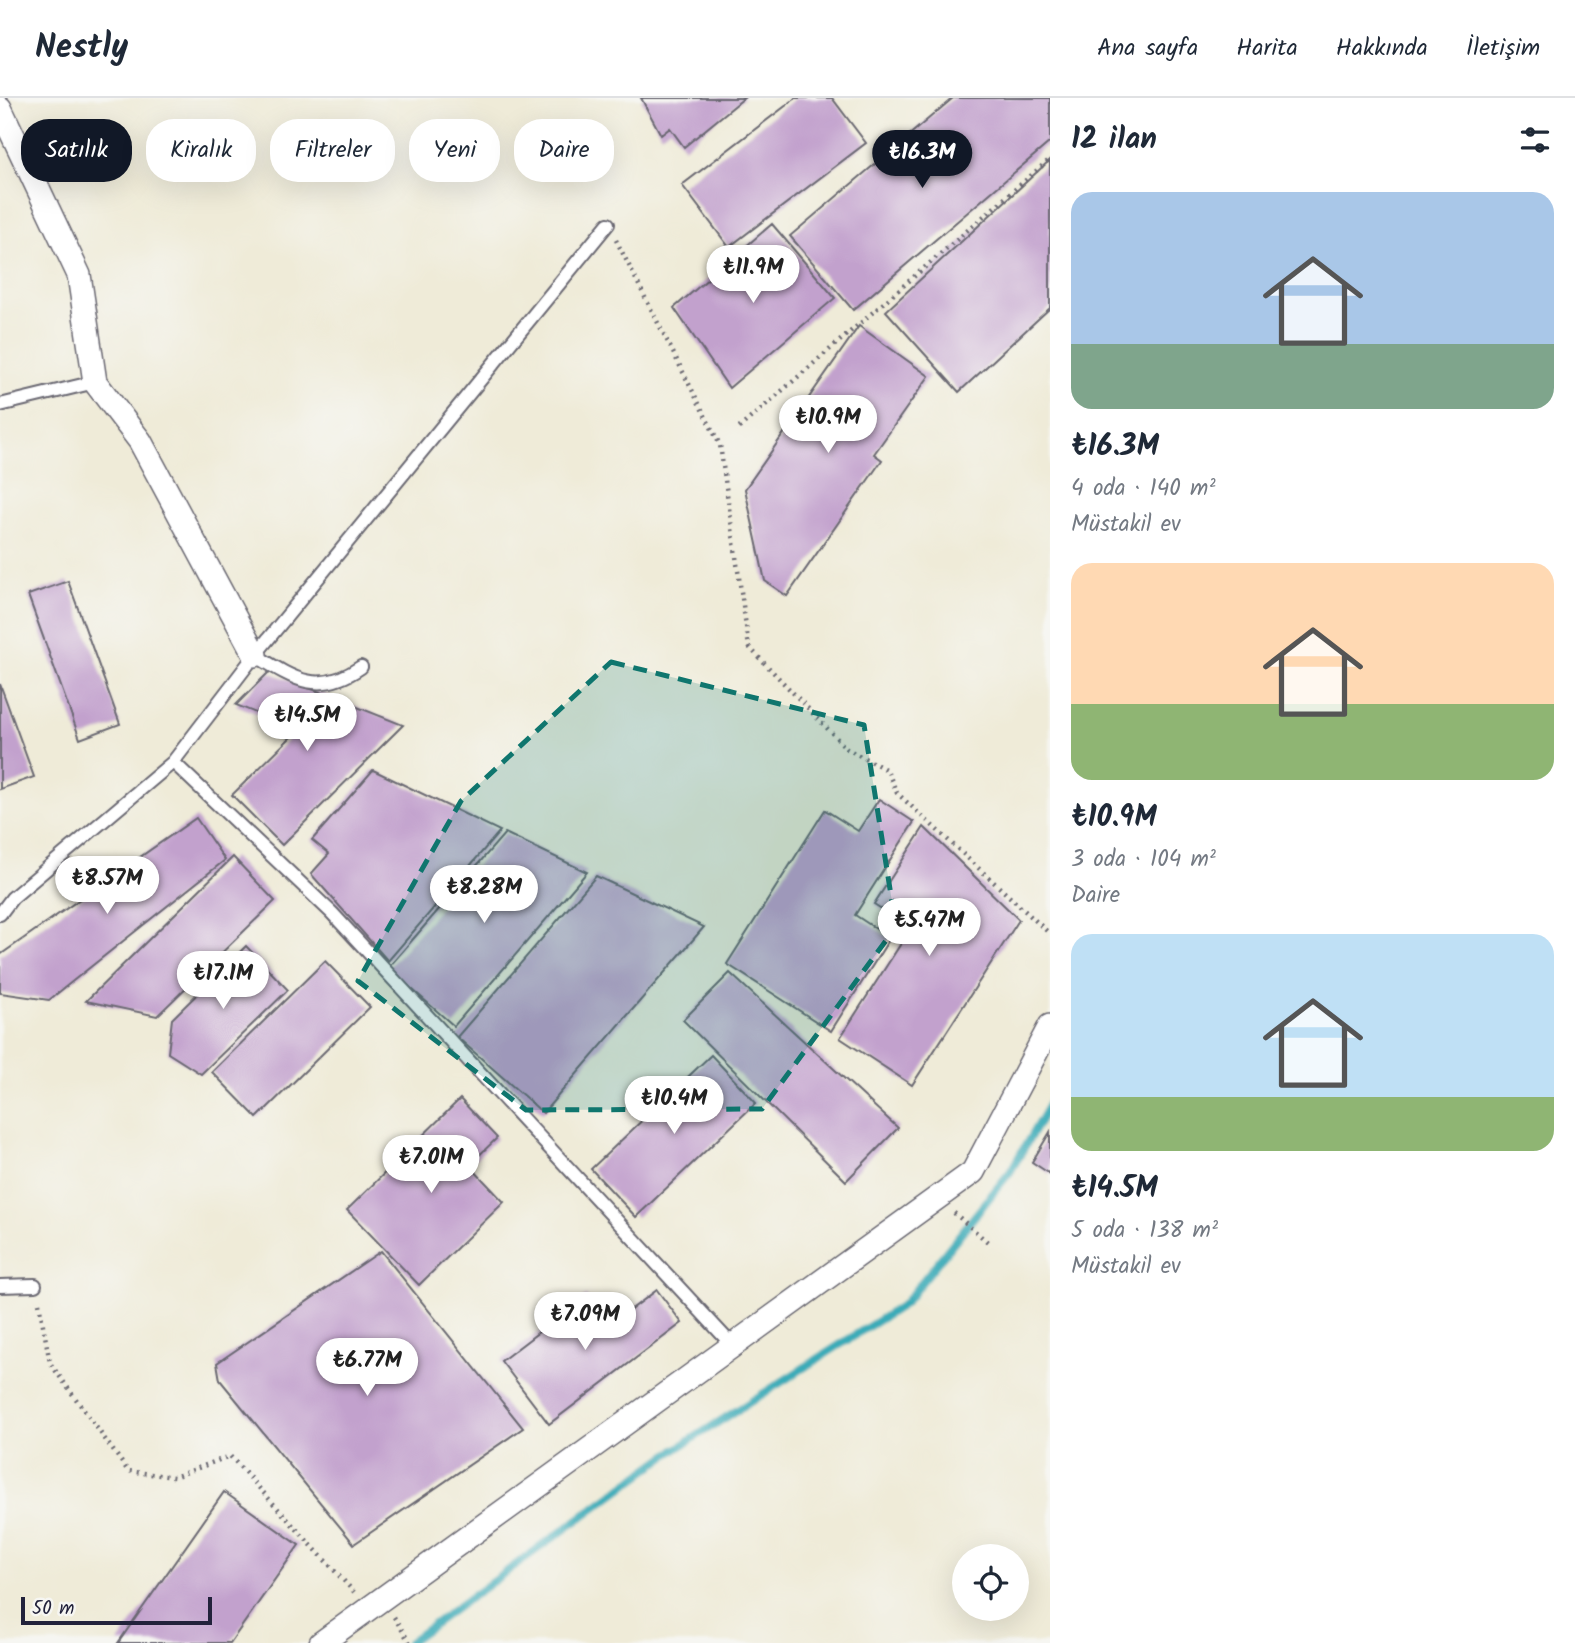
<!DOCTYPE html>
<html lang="tr">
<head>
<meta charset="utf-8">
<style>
  :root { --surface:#fff; --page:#f6f6f7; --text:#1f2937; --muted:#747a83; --line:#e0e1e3; --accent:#111827 }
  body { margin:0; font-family:Kalam,sans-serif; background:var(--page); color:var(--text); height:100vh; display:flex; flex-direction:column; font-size:26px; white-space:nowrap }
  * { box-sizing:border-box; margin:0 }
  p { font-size:23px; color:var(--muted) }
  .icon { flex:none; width:38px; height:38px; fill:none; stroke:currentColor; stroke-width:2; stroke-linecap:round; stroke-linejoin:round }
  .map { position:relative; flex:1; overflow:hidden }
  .side { display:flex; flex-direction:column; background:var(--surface); width:525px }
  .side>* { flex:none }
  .banner { position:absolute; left:21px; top:21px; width:665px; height:63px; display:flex; gap:14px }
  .tools { position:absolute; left:952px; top:1446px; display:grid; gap:14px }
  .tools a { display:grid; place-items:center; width:77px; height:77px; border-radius:50%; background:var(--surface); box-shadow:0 7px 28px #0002; font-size:35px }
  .scale { position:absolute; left:21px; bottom:18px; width:191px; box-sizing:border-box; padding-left:7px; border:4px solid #22223b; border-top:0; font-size:19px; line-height:24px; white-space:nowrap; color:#22223b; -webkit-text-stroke:5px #f6f6f2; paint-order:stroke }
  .price { position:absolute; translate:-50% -60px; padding:0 16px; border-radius:24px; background:#fff; color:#222; font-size:23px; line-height:46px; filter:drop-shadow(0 2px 4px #0008) }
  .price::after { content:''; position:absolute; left:50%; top:42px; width:21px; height:16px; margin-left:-10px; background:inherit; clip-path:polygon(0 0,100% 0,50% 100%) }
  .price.current { background:var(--accent); color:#fff }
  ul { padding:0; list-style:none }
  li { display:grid; align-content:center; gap:14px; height:371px; padding:0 21px }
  li span { display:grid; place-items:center; height:217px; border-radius:21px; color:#555 }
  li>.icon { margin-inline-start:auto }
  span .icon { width:126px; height:126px; fill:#fffc; stroke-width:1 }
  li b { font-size:30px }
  h2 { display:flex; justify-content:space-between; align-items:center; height:84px; padding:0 21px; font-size:30px }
  .pill { padding:0 24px; border-radius:28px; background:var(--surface); box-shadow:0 7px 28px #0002; font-size:24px; line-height:63px }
  .pill.current { background:var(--accent); color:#fff }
  header { display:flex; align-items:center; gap:42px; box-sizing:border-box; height:98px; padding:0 35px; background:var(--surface); border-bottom:2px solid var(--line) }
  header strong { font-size:33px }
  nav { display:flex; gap:38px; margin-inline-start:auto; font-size:24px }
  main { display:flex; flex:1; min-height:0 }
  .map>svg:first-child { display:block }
</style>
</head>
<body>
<header>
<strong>Nestly</strong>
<nav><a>Ana sayfa</a><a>Harita</a><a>Hakkında</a><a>İletişim</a></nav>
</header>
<main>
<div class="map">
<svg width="1050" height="1545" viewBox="0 0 1050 1545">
  <rect width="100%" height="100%" fill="#f6f6f2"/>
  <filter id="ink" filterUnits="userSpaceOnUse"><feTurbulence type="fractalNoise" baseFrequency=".0143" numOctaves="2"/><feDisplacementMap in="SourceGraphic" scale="14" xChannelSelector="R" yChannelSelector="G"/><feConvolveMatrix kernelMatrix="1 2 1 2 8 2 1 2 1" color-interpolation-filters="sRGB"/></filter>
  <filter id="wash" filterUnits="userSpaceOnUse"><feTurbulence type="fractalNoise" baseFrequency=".00686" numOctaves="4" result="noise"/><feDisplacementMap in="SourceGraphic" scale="28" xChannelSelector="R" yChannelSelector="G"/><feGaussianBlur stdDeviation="1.57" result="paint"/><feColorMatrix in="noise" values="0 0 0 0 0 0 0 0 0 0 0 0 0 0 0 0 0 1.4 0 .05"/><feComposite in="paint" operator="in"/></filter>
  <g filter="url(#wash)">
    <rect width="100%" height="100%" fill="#efebd8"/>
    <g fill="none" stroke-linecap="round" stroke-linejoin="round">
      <path stroke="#3babb8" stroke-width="8" d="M408,1545L667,1357L904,1206L1010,1074L1050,1005"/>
    </g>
    <g id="blocks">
      <path fill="#c2a1cd" d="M641,0H744L684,49L670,30L661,37Z
        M796,0H832L866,45L729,149L682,87Z
        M953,0H1050V44L853,212L790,138Z
        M1050,62V210L959,294L886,213Z
        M772,126L835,200L729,290L674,210Z
        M859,228L929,278L874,356L882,362L787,498L765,483L745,391Z
        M68,483L120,626L80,641L28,497Z
        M269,574L403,627L282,747L232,697L298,632L236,607Z
        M0,586L34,679L0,691Z
        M373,672L500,733L388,863L311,776L329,756L312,742Z
        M879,701L914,724L855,817L890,840L831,933L727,866L825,712L858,733Z
        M196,720L225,762L49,902L0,895V857Z
        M924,729L1019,822L912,987L840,940L911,830L874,806Z
        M505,735L587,774L454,928L388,870Z
        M233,759L275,803L157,918L86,903Z
        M596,778L704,829L543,1015L457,939Z
        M246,848L288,892L201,976L168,955L172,921Z
        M325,863L370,909L257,1020L212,974Z
        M730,875L898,1030L846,1083L683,922Z
        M711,957L756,1005L636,1119L591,1071Z
        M460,1001L497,1040L469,1067L504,1104L419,1187L347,1112Z
        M1050,1034V1076L1032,1064Z
        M381,1153L523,1330L354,1446L220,1282L217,1265Z
        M657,1192L682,1225L549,1326L501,1263L586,1198L609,1228Z
        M224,1394L299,1447L230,1545H118Z"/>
    </g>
  </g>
  <g filter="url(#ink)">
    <use href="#blocks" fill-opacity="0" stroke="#6a6872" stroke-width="2"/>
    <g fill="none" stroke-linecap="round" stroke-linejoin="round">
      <g stroke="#6a6872" stroke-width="16">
        <path id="lane" d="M608,126L255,557L173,664L332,815L733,1248
          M0,307L95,284
          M255,557C295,582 319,598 361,569
          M0,816L12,800L173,664
          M0,1188L35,1187"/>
      </g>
      <g stroke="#6a6872" stroke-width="26">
        <path id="street" d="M0,10L79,177L95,284L140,343L255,557
          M321,1545L973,1074L1050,928"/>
      </g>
      <path stroke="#6a6872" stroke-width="4.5" stroke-dasharray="2 5" stroke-linecap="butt" d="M616,142L720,347L749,549L847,651L887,672L897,695L1050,836
        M739,330L1050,61
        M954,1115L990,1146
        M39,1205L50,1265L128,1373L174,1379L230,1358L354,1494
        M394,1519L410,1545"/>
      <use href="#lane" stroke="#fff" stroke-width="12"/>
      <use href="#street" stroke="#fff" stroke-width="23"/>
    </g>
  </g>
  <path fill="#0f766e" fill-opacity="0.2" stroke="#0f766e" stroke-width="5" stroke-dasharray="14 9" stroke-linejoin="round" d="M611,564L864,627L896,829L762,1011L526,1012L358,883L461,703Z"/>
</svg>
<div class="tools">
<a><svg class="icon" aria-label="locate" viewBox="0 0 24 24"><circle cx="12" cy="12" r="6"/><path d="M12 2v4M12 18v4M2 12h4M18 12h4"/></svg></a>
</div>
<div class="scale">50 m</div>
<b class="price current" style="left:922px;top:92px">₺16.3M</b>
<b class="price" style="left:753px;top:207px">₺11.9M</b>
<b class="price" style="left:828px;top:357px">₺10.9M</b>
<b class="price" style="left:307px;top:655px">₺14.5M</b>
<b class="price" style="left:107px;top:818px">₺8.57M</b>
<b class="price" style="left:484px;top:827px">₺8.28M</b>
<b class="price" style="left:929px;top:860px">₺5.47M</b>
<b class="price" style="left:223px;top:913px">₺17.1M</b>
<b class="price" style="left:674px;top:1038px">₺10.4M</b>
<b class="price" style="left:431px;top:1097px">₺7.01M</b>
<b class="price" style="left:585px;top:1254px">₺7.09M</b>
<b class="price" style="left:367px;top:1300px">₺6.77M</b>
<div class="banner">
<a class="pill current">Satılık</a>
<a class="pill">Kiralık</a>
<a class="pill">Filtreler</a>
<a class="pill">Yeni</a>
<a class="pill">Daire</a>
</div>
</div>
<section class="side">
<h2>12 ilan<svg class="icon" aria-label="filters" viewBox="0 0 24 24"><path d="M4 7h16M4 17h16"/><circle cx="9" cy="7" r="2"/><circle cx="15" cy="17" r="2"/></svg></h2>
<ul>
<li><span style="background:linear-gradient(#a9c7e8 70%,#7fa58c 0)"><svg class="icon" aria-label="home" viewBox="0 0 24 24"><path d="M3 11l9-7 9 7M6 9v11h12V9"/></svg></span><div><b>₺16.3M</b><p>4 oda · 140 m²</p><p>Müstakil ev</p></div></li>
<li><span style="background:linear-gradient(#ffd9b3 65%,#8fb573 0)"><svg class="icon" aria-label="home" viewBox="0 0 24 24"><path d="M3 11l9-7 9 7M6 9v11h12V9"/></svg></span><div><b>₺10.9M</b><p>3 oda · 104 m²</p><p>Daire</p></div></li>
<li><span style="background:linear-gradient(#bfe0f5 75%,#8fb573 0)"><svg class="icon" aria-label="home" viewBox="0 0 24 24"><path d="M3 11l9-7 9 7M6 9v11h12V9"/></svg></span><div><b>₺14.5M</b><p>5 oda · 138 m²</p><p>Müstakil ev</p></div></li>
</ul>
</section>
</main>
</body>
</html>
